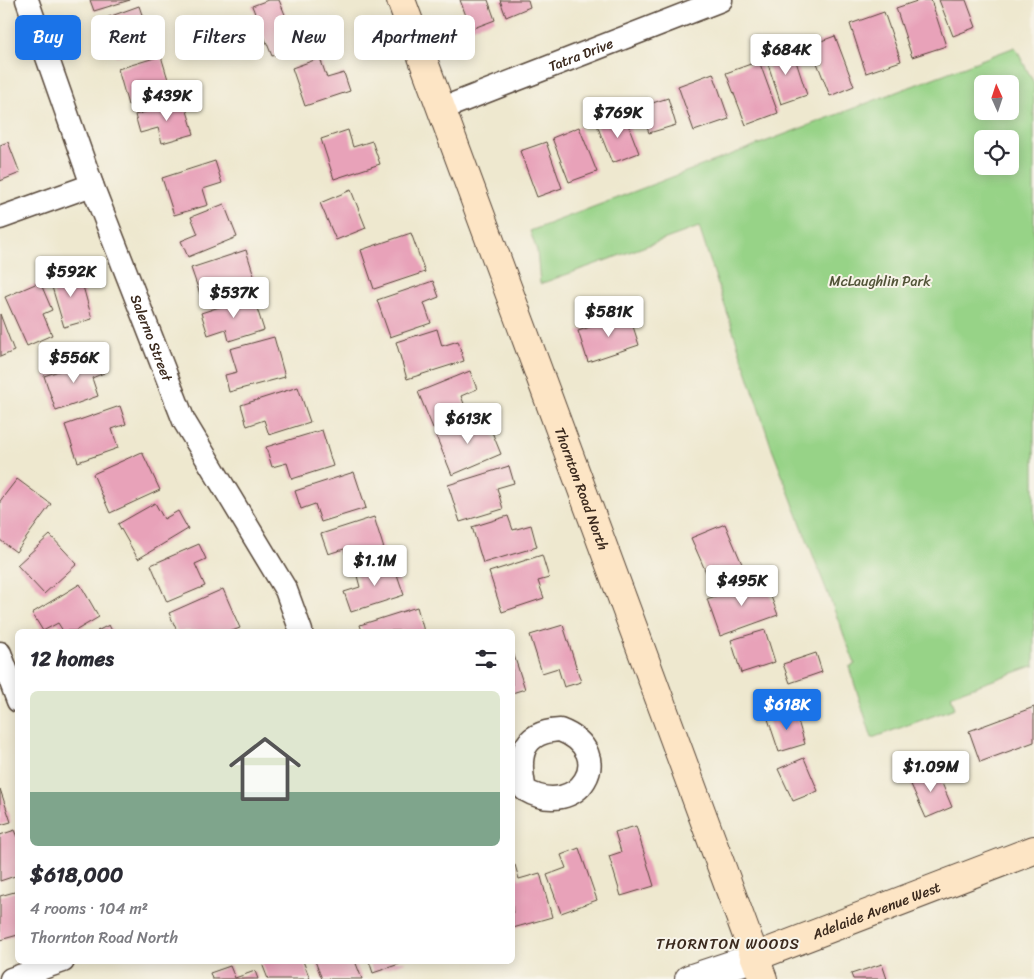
<!DOCTYPE html>
<html lang="en">
<head>
<meta charset="utf-8">
<style>
  :root { --surface:#fff; --page:#f7f7f7; --text:#2b2b33; --muted:#7c7c81; --line:#e1e1e2; --accent:#1a73e8 }
  body { margin:0; font-family:Sriracha,sans-serif; background:var(--page); color:var(--text); height:100vh; display:flex; flex-direction:column; font-size:19px; white-space:nowrap }
  * { box-sizing:border-box; margin:0 }
  p { font-size:16px; color:var(--muted) }
  .icon { flex:none; width:28px; height:28px; fill:none; stroke:currentColor; stroke-width:2; stroke-linecap:round; stroke-linejoin:round }
  .map { position:relative; flex:1; overflow:hidden }
  .drawer { position:absolute; left:15px; top:629px; width:500px; height:335px; display:flex; flex-direction:column; background:var(--surface); border-radius:8px; box-shadow:0 2px 12px #0003 }
  .drawer>* { flex:none }
  .hud { position:absolute; left:15px; top:15px; width:500px; height:45px; display:flex; gap:10px }
  .needle { width:32px; rotate:357deg }
  .controls { position:absolute; left:974px; top:75px; display:grid; gap:10px }
  .controls a { display:grid; place-items:center; width:45px; height:45px; border-radius:8px; background:var(--surface); box-shadow:0 2px 12px #0003; font-size:25px }
  .price { position:absolute; translate:-50% -42px; padding:0 11px; border-radius:5px; background:#fff; color:#222; font-size:16px; line-height:32px; filter:drop-shadow(0 1px 2px #0008) }
  .price::after { content:''; position:absolute; left:50%; top:30px; width:15px; height:11px; margin-left:-8px; background:inherit; clip-path:polygon(0 0,100% 0,50% 100%) }
  .price.selected { background:var(--accent); color:#fff }
  ul { padding:0; list-style:none }
  li { display:grid; align-content:center; gap:10px; height:265px; padding:0 15px }
  li+li { border-top:1px solid var(--line) }
  li span { display:grid; place-items:center; height:155px; border-radius:8px; color:#555 }
  li>.icon { margin-inline-start:auto }
  span .icon { width:90px; height:90px; fill:#fffc; stroke-width:1 }
  li b { font-size:21px }
  h2 { display:flex; justify-content:space-between; align-items:center; height:60px; padding:0 15px; font-size:21px }
  .pill { padding:0 18px; border-radius:8px; background:var(--surface); box-shadow:0 2px 12px #0003; font-size:18px; line-height:45px }
  .pill.selected { background:var(--accent); color:#fff }
  .map>svg:first-child { display:block }
</style>
</head>
<body>
<div class="map">
<svg width="1034" height="979" viewBox="0 0 1034 979">
  <rect width="100%" height="100%" fill="#f7f3e8"/>
  <filter id="ink" filterUnits="userSpaceOnUse"><feTurbulence type="fractalNoise" baseFrequency=".02" numOctaves="2"/><feDisplacementMap in="SourceGraphic" scale="10" xChannelSelector="R" yChannelSelector="G"/><feConvolveMatrix kernelMatrix="1 2 1 2 8 2 1 2 1" color-interpolation-filters="sRGB"/></filter>
  <filter id="wash" filterUnits="userSpaceOnUse"><feTurbulence type="fractalNoise" baseFrequency=".0096" numOctaves="4" result="noise"/><feDisplacementMap in="SourceGraphic" scale="20" xChannelSelector="R" yChannelSelector="G"/><feGaussianBlur stdDeviation="1.12" result="paint"/><feColorMatrix in="noise" values="0 0 0 0 0 0 0 0 0 0 0 0 0 0 0 0 0 1.4 0 .05"/><feComposite in="paint" operator="in"/></filter>
  <g filter="url(#wash)">
    <rect width="100%" height="100%" fill="#eee8cf"/>
    <path fill="#97d387" stroke="#697e52" fill-rule="evenodd" d="M1015,47L1034,83V667L1033,666L951,695L955,708L872,738L849,667L855,664L772,449L699,227L540,284L537,251L530,231ZM982,84H1010V111H982ZM982,139H1010V166H982Z"/>
    <g id="blocks">
      <path fill="#e8a2b9" d="M90,0H130L94,11Z
        M268,0H279L298,46L272,56L252,6Z
        M460,0H488L495,20L471,29Z
        M500,0H528L530,7L506,17Z
        M920,0H931L946,46L912,57L896,8Z
        M939,0H966L976,27L953,36Z
        M139,6L152,44L116,57L103,19Z
        M884,12L901,61L866,73L850,24Z
        M835,36L854,86L830,96L810,45Z
        M792,49L807,95L781,104L766,58Z
        M161,56L172,93L128,105L118,69Z
        M320,58L327,78L344,73L350,91L305,106L292,68Z
        M759,61L778,113L746,125L726,73Z
        M713,73L729,119L694,131L678,86Z
        M668,98L676,125L649,133L640,107Z
        M184,101L194,134L162,143L158,128L140,133L135,115Z
        M624,114L639,153L612,163L597,125Z
        M579,127L597,172L569,182L552,138Z
        M348,130L353,147L372,141L380,164L334,179L321,139Z
        M8,142L20,173L0,181V145Z
        M546,142L562,188L537,197L520,151Z
        M215,161L222,183L203,189L208,205L174,215L162,178Z
        M351,190L366,228L336,240L320,203Z
        M224,204L237,237L188,257L181,241L198,234L191,217Z
        M411,233L425,272L374,289L361,250Z
        M246,250L255,279L201,297L191,268Z
        M78,268L92,319L64,327L49,277Z
        M433,281L439,297L424,303L431,323L390,337L377,300Z
        M40,282L52,310L43,314L52,335L27,346L5,297Z
        M253,296L264,330L229,341L226,329L208,335L201,313Z
        M0,314L14,351L0,357Z
        M629,314L639,345L588,362L578,331Z
        M437,329L442,346L458,341L464,361L407,379L396,342Z
        M274,337L285,377L229,392L225,375L237,372L230,349Z
        M99,357L104,373L92,378L98,396L56,411L44,376Z
        M470,371L477,389L461,396L468,414L433,428L418,392Z
        M298,387L310,422L269,435L264,420L247,426L241,405Z
        M120,406L126,424L112,429L118,448L78,462L65,425Z
        M485,415L501,454L452,475L436,436Z
        M322,430L333,466L292,479L287,463L272,467L266,447Z
        M142,452L160,490L110,513L93,474Z
        M509,466L514,483L497,488L503,509L460,522L448,485Z
        M354,472L366,508L321,522L315,504L301,509L295,491Z
        M17,479L51,504L16,552L0,540V501Z
        M155,503L164,519L178,511L188,529L138,559L118,524Z
        M508,516L513,530L531,525L537,547L483,563L472,527Z
        M374,517L385,552L348,564L344,549L328,554L321,534Z
        M725,524L745,571L712,586L691,538Z
        M50,535L77,564L44,594L17,565Z
        M199,544L206,559L195,564L205,586L167,602L151,565Z
        M542,555L549,578L538,581L544,598L502,612L489,572Z
        M392,560L404,595L351,612L344,592L360,587L356,572Z
        M764,578L778,615L720,636L707,599Z
        M80,584L99,617L75,631H63L58,623L43,631L32,613Z
        M223,589L240,628L232,631H177L169,613Z
        M417,607L424,631H362L360,625Z
        M109,625L112,631H97Z
        M563,625L581,682L564,687L558,668L542,673L530,635Z
        M765,630L775,662L741,673L731,640Z
        M512,649L525,689L512,693Z
        M816,653L822,672L790,683L783,664Z
        M1034,707V742L980,762L969,731Z
        M795,711L805,744L779,752L768,719Z
        M804,758L818,791L793,801L778,769Z
        M936,769L952,807L926,818L909,780Z
        M0,789L11,822L0,825Z
        M636,826L654,886L621,896L609,856L621,852L615,832Z
        M15,830L18,837V875L0,881V835Z
        M579,848L597,900L561,913L547,875L566,868L561,855Z
        M515,865L519,879L540,873L552,917L513,928L512,866Z
        M18,891V935L0,940V896Z
        M261,961H303L310,979H268Z
        M315,961H355L362,979H322Z
        M369,961H405V962L373,973Z
        M882,964L887,979H853L851,974Z
        M230,966L235,978L255,971L258,979H212L210,973Z"/>
    </g>
  </g>
  <g filter="url(#ink)">
    <use href="#blocks" fill-opacity="0" stroke="#564639" stroke-width="1"/>
    <g fill="none" stroke-linecap="round" stroke-linejoin="round">
      <g stroke="#564639" stroke-width="25">
        <g id="minor">
          <path id="s1" d="M27,0L92,185L184,421L286,590L301,631"/>
          <path id="s2" d="M441,109L721,0"/>
          <path d="M0,218L92,185"/>
          <path d="M0,653L18,701"/>
          <path d="M560,730C620,753 578,821 525,790C518,758 520,732 560,730Z"/>
          <path d="M11,979L63,961"/>
        </g>
      </g>
      <g stroke="#564639" stroke-width="30">
        <path id="tertiary" d="M689,979L755,957"/>
      </g>
      <g stroke="#564639" stroke-width="30">
        <g id="secondary">
          <path id="s3" d="M401,0L763,979"/>
          <path id="s4" d="M755,957L1034,850"/>
        </g>
      </g>
      <use href="#minor" stroke="#fff" stroke-width="22"/>
      <use href="#tertiary" stroke="#fff" stroke-width="28"/>
      <use href="#secondary" stroke="#fde5c5" stroke-width="28"/>
    </g>
  </g>
  <g text-anchor="middle" stroke-width="4" stroke-linejoin="round" paint-order="stroke">
    <g font-size="14" fill="#3b2a1e" stroke="#f7f3e8">
      <text dy="5" stroke="none"><textPath href="#s2" startOffset="150">Tatra Drive</textPath></text>
      <text dy="5" stroke="none"><textPath href="#s1" startOffset="360">Salerno Street</textPath></text>
      <text dy="5" stroke="none"><textPath href="#s3" startOffset="521">Thornton Road North</textPath></text>
      <text dy="5" stroke="none"><textPath href="#s4" startOffset="130">Adelaide Avenue West</textPath></text>
    </g>
    <g font-size="14" fill="#525438" stroke="#f7f3e8">
      <text x="880" y="286">McLaughlin Park</text>
    </g>
    <g font-size="15" letter-spacing="1" fill="#3b2a1e" stroke="#f7f3e8">
      <text x="728" y="949">THORNTON WOODS</text>
    </g>
  </g>
</svg>
<div class="controls">
<a><svg class="needle" viewBox="-14 -14 28 28"><path d="M0-13l5 13h-10z" fill="#e53935"/><path d="M0 13l5-13h-10z" fill="#7c7c81"/></svg></a>
<a><svg class="icon" aria-label="locate" viewBox="0 0 24 24"><circle cx="12" cy="12" r="6"/><path d="M12 2v4M12 18v4M2 12h4M18 12h4"/></svg></a>
</div>
<b class="price" style="left:786px;top:76px">$684K</b>
<b class="price" style="left:167px;top:122px">$439K</b>
<b class="price" style="left:618px;top:139px">$769K</b>
<b class="price" style="left:71px;top:298px">$592K</b>
<b class="price" style="left:234px;top:319px">$537K</b>
<b class="price" style="left:609px;top:338px">$581K</b>
<b class="price" style="left:74px;top:384px">$556K</b>
<b class="price" style="left:468px;top:445px">$613K</b>
<b class="price" style="left:375px;top:587px">$1.1M</b>
<b class="price" style="left:742px;top:607px">$495K</b>
<b class="price selected" style="left:787px;top:731px">$618K</b>
<b class="price" style="left:931px;top:793px">$1.09M</b>
<div class="hud">
<a class="pill selected">Buy</a>
<a class="pill">Rent</a>
<a class="pill">Filters</a>
<a class="pill">New</a>
<a class="pill">Apartment</a>
</div>
<section class="drawer">
<h2>12 homes<svg class="icon" aria-label="filters" viewBox="0 0 24 24"><path d="M4 7h16M4 17h16"/><circle cx="9" cy="7" r="2"/><circle cx="15" cy="17" r="2"/></svg></h2>
<ul>
<li><span style="background:linear-gradient(#dfe7d0 65%,#7fa58c 0)"><svg class="icon" aria-label="home" viewBox="0 0 24 24"><path d="M3 11l9-7 9 7M6 9v11h12V9"/></svg></span><div><b>$618,000</b><p>4 rooms · 104 m²</p><p>Thornton Road North</p></div></li>
</ul>
</section>
</div>
</body>
</html>
